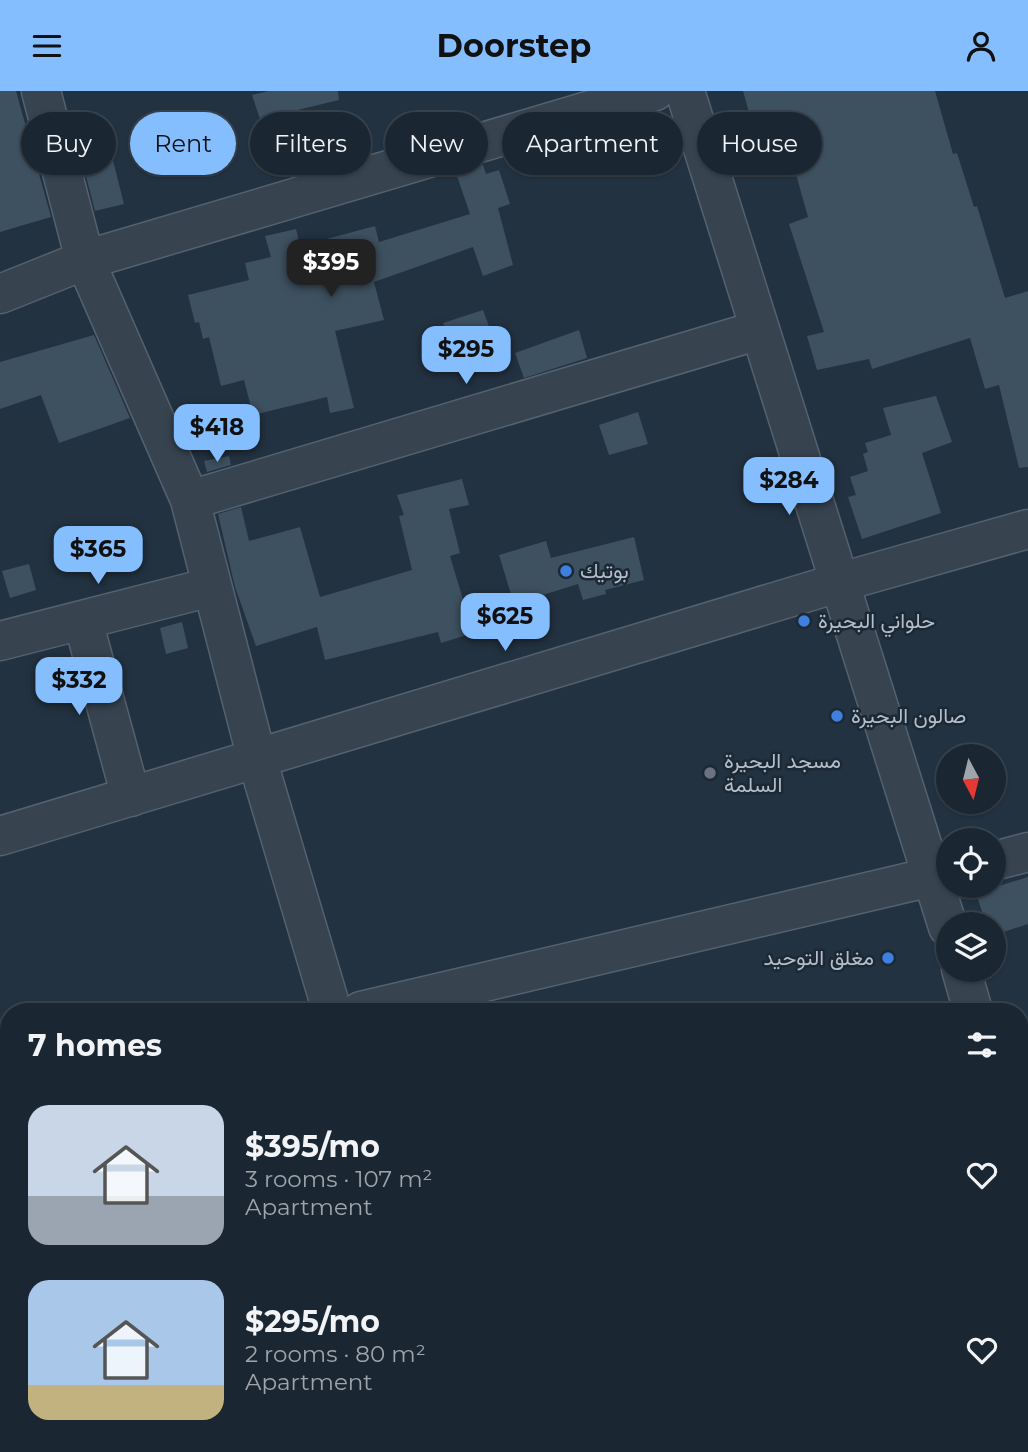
<!DOCTYPE html>
<html lang="en">
<head>
<meta charset="utf-8">
<style>
  :root { --surface:#1a2631; --page:#27323d; --text:#f1f3f6; --muted:#9fa5ab; --line:#38434d; --accent:#84beff }
  body { margin:0; font-family:Montserrat,Vazirmatn,sans-serif; background:var(--page); color:var(--text); height:100vh; display:flex; flex-direction:column; font-size:26px; white-space:nowrap }
  * { box-sizing:border-box; margin:0 }
  p { font-size:23px; color:var(--muted) }
  .icon { flex:none; width:38px; height:38px; fill:none; stroke:currentColor; stroke-width:2; stroke-linecap:round; stroke-linejoin:round }
  .map { position:relative; flex:1; overflow:hidden }
  .side { position:absolute; left:0px; top:912px; width:1029px; height:450px; display:flex; flex-direction:column; background:var(--surface); border-radius:28px 28px 0 0; box-shadow:0 2px 5px #0004,0 0 0 2px var(--line) }
  .side>* { flex:none }
  .banner { position:absolute; left:21px; top:21px; width:987px; height:63px; display:flex; gap:14px }
  .needle { width:46px; rotate:173deg }
  .tools { position:absolute; left:936px; top:653px; display:grid; gap:14px }
  .tools a { display:grid; place-items:center; width:70px; height:70px; border-radius:50%; background:var(--surface); box-shadow:0 2px 5px #0004,0 0 0 2px var(--line); font-size:35px }
  .price { position:absolute; translate:-50% -60px; padding:0 16px; border-radius:14px; background:var(--accent); color:#111; font-size:23px; line-height:46px; filter:drop-shadow(0 2px 4px #0008) }
  .price::after { content:''; position:absolute; left:50%; top:42px; width:21px; height:16px; margin-left:-10px; background:inherit; clip-path:polygon(0 0,100% 0,50% 100%) }
  .price.on { background:#222; color:#fff }
  ul { padding:0; list-style:none }
  li { display:flex; align-items:center; gap:21px; height:175px; padding:0 28px }
  li span { display:grid; place-items:center; flex:none; width:196px; height:140px; border-radius:21px; color:#555 }
  li>.icon { margin-inline-start:auto }
  span .icon { width:84px; height:84px; fill:#fffc; stroke-width:1 }
  li b { font-size:30px }
  h2 { display:flex; justify-content:space-between; align-items:center; height:84px; padding:0 28px; font-size:30px }
  .chip { padding:0 24px; border-radius:32px; background:var(--surface); box-shadow:0 2px 5px #0004,0 0 0 2px var(--line); font-size:24px; line-height:63px }
  .chip.on { background:var(--accent); color:#111 }
  header { display:flex; justify-content:space-between; align-items:center; height:91px; padding:0 28px; background:var(--accent); color:#111; font-size:32px; font-weight:700 }
  .map>svg:first-child { display:block }
</style>
</head>
<body>
<header><svg class="icon" aria-label="menu" viewBox="0 0 24 24"><path d="M4 6h16M4 12h16M4 18h16"/></svg>Doorstep<svg class="icon" aria-label="person" viewBox="0 0 24 24"><circle cx="12" cy="8" r="4"/><path d="M4 21q1-7 8-7t8 7"/></svg></header>
<div class="map">
<svg width="1028" height="1361" viewBox="0 0 1028 1361">
  <rect width="100%" height="100%" fill="#233241"/>
  <path fill="#3e5160" d="M0,0H16L51,126L0,141Z
    M269,0H338L339,9L260,28L252,4Z
    M743,0H935L953,63L957,62L974,116L977,115L1005,207L1028,200V376L1019,377L999,294L985,298L970,247L872,278L869,268L817,279L807,245L824,241L789,133L808,126L794,76L783,80L781,74L765,79Z
    M107,46L124,113L95,120L78,54Z
    M483,74L486,83L499,79L510,113L498,117L513,174L483,185L473,156L374,191L384,229L335,240L354,317L330,322L327,306L253,324L244,289L221,295L209,246L203,248L199,231L195,232L188,204L249,189L245,172L271,166L265,145L296,138L300,155L375,135L379,151L470,123L456,82Z
    M483,219L502,271L462,285L443,232Z
    M579,239L587,267L524,287L515,262Z
    M94,244L130,327L59,352L41,304L0,318V271Z
    M936,305L952,351L922,362L941,422L862,448L848,406L856,404L850,386L868,380L863,363L868,361L865,352L891,344L883,317Z
    M638,321L648,353L609,364L599,334Z
    M229,365L231,374L207,381L204,370Z
    M462,388L469,414L449,418L460,462L450,465L473,542L441,552L438,541L325,569L317,536L256,555L235,496L218,423L241,416L249,450L300,436L320,506L412,479L399,425L404,424L397,404Z
    M634,446L644,489L605,499L606,503L583,509L578,493L514,513L499,464L546,450L551,467Z
    M29,473L36,499L10,507L2,480Z
    M182,531L188,557L166,563L160,537Z
    M1028,786V833L994,844V833H986L976,802Z"/>
  <g fill="none" stroke-linecap="round" stroke-linejoin="round">
    <g stroke="#55616e" stroke-width="41">
      <path id="minor" d="M41,0L85,169L190,409L257,668L332,920
        M685,0L948,836
        M0,203L85,169L655,0
        M190,409L759,239
        M83,530L131,706
        M0,550L211,496
        M0,745L841,491L1028,438
        M994,770L1028,761
        M961,878L973,920
        M361,920L948,782
        M0,1009L9,1007
        M1020,1075L1028,1100
        M0,1181L9,1179
        M1020,1305L1028,1303
        M0,1313L9,1339
        M449,1353L451,1361
        M761,1361L799,1353"/>
    </g>
    <use href="#minor" stroke="#374450" stroke-width="38"/>
  </g>
  <g fill="#3f7fe0" stroke="#1c2935" stroke-width="2.5">
    <circle cx="566" cy="480" r="7"/>
    <circle cx="804" cy="530" r="7"/>
    <circle cx="837" cy="625" r="7"/>
    <circle cx="888" cy="867" r="7"/>
  </g>
  <circle fill="#6b7280" stroke="#1c2935" stroke-width="2.5" cx="710" cy="682" r="7"/>
  <g text-anchor="middle" stroke-width="5" stroke-linejoin="round" paint-order="stroke">
    <g font-size="21" fill="#b3becb" stroke="#1c2935" text-anchor="start">
      <text x="580" y="487">بوتيك</text>
      <text x="818" y="537">حلواني البحيرة</text>
      <text x="851" y="632">صالون البحيرة</text>
      <text x="724" y="677">مسجد البحيرة<tspan x="724" dy="24">السلمة</tspan></text>
      <text x="874" y="874" text-anchor="end">مغلق التوحيد</text>
    </g>
  </g>
</svg>
<div class="tools">
<a><svg class="needle" viewBox="-14 -14 28 28"><path d="M0-13l5 13h-10z" fill="#e53935"/><path d="M0 13l5-13h-10z" fill="#9fa5ab"/></svg></a>
<a><svg class="icon" aria-label="locate" viewBox="0 0 24 24"><circle cx="12" cy="12" r="6"/><path d="M12 2v4M12 18v4M2 12h4M18 12h4"/></svg></a>
<a><svg class="icon" aria-label="layers" viewBox="0 0 24 24"><path d="M12 4l9 5-9 5-9-5zM3 14l9 5 9-5"/></svg></a>
</div>
<b class="price on" style="left:331px;top:208px">$395</b>
<b class="price" style="left:466px;top:295px">$295</b>
<b class="price" style="left:217px;top:373px">$418</b>
<b class="price" style="left:789px;top:426px">$284</b>
<b class="price" style="left:98px;top:495px">$365</b>
<b class="price" style="left:505px;top:562px">$625</b>
<b class="price" style="left:79px;top:626px">$332</b>
<div class="banner">
<a class="chip">Buy</a>
<a class="chip on">Rent</a>
<a class="chip">Filters</a>
<a class="chip">New</a>
<a class="chip">Apartment</a>
<a class="chip">House</a>
</div>
<section class="side">
<h2>7 homes<svg class="icon" aria-label="filters" viewBox="0 0 24 24"><path d="M4 7h16M4 17h16"/><circle cx="9" cy="7" r="2"/><circle cx="15" cy="17" r="2"/></svg></h2>
<ul>
<li><span style="background:linear-gradient(#c9d6e8 65%,#9aa5b1 0)"><svg class="icon" aria-label="home" viewBox="0 0 24 24"><path d="M3 11l9-7 9 7M6 9v11h12V9"/></svg></span><div><b>$395/mo</b><p>3 rooms · 107 m²</p><p>Apartment</p></div><svg class="icon" aria-label="heart" viewBox="0 0 24 24"><path d="M12 20l-8-8c-3-5 5-10 8-4 3-6 11-1 8 4z"/></svg></li>
<li><span style="background:linear-gradient(#a9c7e8 75%,#c2b280 0)"><svg class="icon" aria-label="home" viewBox="0 0 24 24"><path d="M3 11l9-7 9 7M6 9v11h12V9"/></svg></span><div><b>$295/mo</b><p>2 rooms · 80 m²</p><p>Apartment</p></div><svg class="icon" aria-label="heart" viewBox="0 0 24 24"><path d="M12 20l-8-8c-3-5 5-10 8-4 3-6 11-1 8 4z"/></svg></li>
</ul>
</section>
</div>
</body>
</html>
